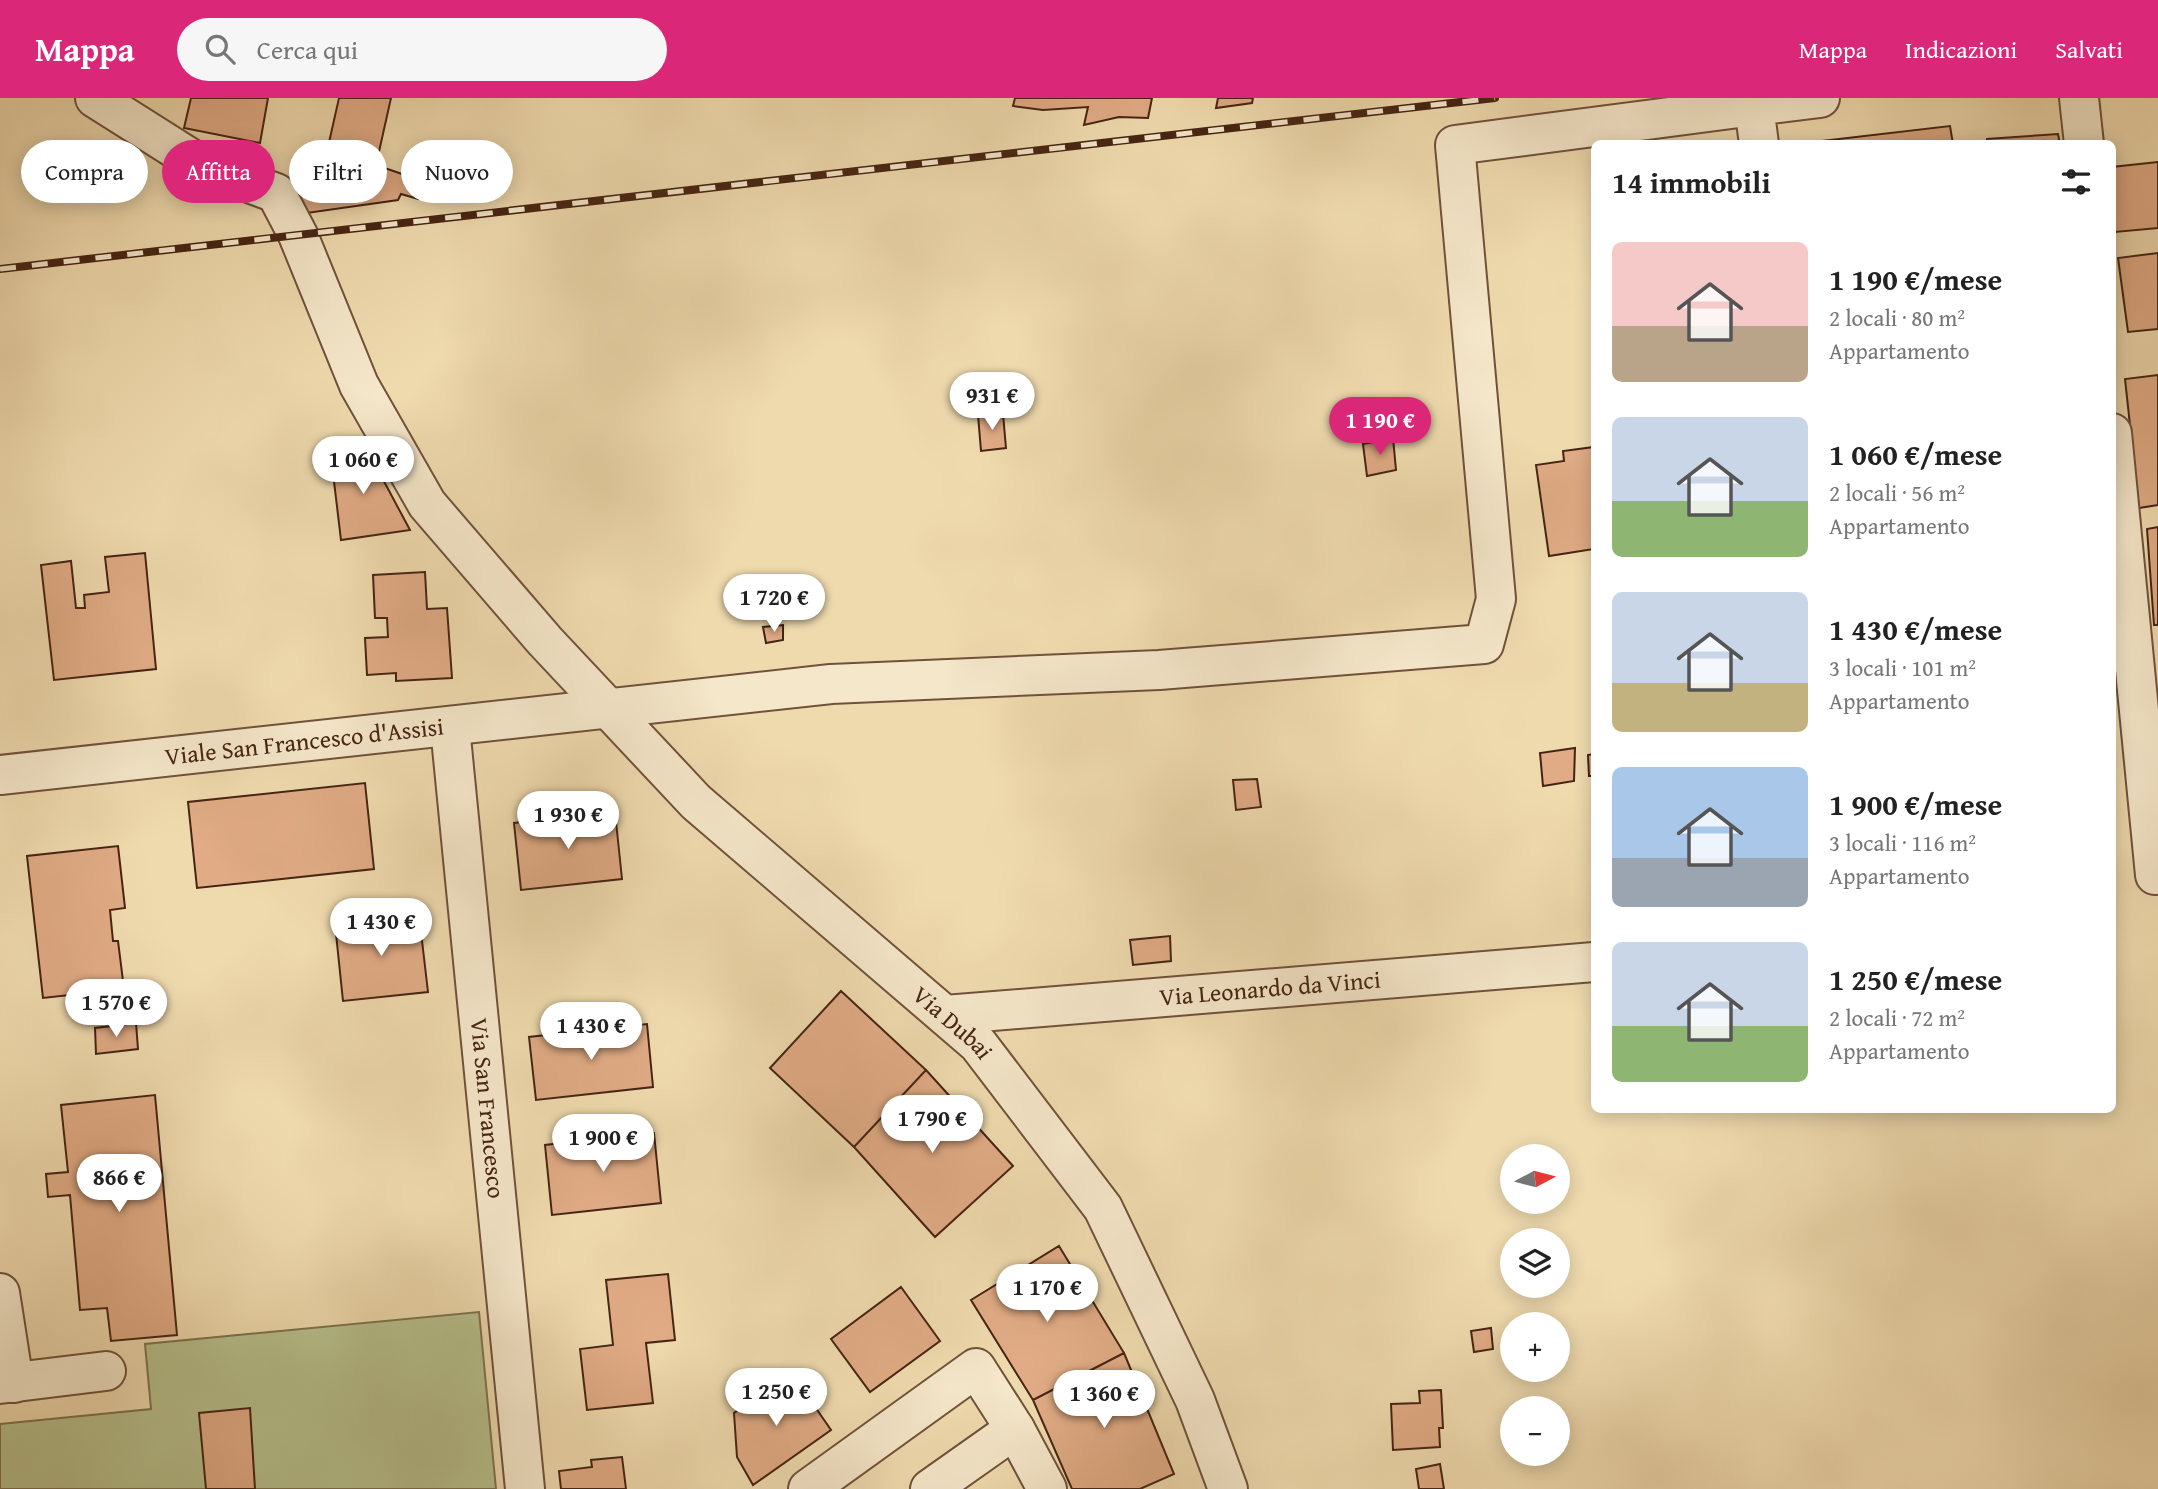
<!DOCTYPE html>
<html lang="it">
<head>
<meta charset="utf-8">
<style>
  :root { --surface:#fff; --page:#f6f6f6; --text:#222; --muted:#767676; --accent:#db2777 }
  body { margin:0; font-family:"Gentium Book Plus",serif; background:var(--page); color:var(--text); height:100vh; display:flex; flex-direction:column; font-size:26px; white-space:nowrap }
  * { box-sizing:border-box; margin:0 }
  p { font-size:23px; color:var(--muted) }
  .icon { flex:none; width:38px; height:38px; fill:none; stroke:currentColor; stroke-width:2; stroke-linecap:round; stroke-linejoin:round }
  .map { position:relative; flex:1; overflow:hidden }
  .sheet { position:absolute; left:1591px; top:42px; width:525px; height:973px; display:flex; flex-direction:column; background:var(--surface); border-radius:10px; box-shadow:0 4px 18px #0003 }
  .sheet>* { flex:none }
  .top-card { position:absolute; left:21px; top:42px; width:665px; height:63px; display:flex; gap:14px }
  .needle { width:46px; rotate:83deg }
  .tools { position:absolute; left:1500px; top:1046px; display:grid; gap:14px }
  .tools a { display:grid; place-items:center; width:70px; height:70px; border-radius:50%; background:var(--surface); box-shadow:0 4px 18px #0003; font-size:35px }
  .price { position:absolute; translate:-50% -60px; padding:0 16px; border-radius:24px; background:#fff; color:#222; font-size:23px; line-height:46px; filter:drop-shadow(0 2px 4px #0008) }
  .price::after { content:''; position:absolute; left:50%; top:42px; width:21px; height:16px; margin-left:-10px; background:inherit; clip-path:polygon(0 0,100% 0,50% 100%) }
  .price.active { background:var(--accent); color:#fff }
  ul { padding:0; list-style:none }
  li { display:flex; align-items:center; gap:21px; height:175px; padding:0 21px }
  li span { display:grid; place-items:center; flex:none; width:196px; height:140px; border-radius:10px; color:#555 }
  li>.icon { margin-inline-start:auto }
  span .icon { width:84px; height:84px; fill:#fffc; stroke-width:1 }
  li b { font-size:30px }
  h2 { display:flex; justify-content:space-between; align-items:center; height:84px; padding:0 21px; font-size:30px }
  .tag { padding:0 24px; border-radius:32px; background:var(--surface); box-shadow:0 4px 18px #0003; font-size:24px; line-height:63px }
  .tag.active { background:var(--accent); color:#fff }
  header { display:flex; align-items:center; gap:42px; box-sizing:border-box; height:98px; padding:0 35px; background:var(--accent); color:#fff }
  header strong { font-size:33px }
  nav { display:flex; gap:38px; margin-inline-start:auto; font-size:24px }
  .search { width:490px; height:63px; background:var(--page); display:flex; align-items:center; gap:18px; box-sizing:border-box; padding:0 24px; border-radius:38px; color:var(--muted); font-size:26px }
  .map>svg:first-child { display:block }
</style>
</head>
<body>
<header>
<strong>Mappa</strong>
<div class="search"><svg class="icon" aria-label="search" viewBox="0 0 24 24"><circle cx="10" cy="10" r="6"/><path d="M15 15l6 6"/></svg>Cerca qui</div>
<nav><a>Mappa</a><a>Indicazioni</a><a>Salvati</a></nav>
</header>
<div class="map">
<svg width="2158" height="1391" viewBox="0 0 2158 1391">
  <rect width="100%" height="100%" fill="#efdaae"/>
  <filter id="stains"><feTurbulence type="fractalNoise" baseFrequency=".00286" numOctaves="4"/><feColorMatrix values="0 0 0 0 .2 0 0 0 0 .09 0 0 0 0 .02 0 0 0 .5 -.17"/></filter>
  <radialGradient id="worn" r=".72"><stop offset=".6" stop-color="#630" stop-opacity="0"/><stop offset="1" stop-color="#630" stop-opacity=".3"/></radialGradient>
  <path fill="#b6c08d" stroke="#7e7250" stroke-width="2" d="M479,1214L496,1391H0V1326L151,1311L145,1246Z"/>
  <path fill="#e0ab85" stroke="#462413" stroke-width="2" d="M191,0H268L260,45L184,30Z
    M339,0H391L376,67L402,76L421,78L418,101L401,96L398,102L300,116L294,86L319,89Z
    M1015,0H1152L1148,20L1119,19L1084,27L1088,9L1043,12L1013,8Z
    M1218,0H1253L1252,5L1216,10Z
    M1950,28L1953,46H1796Z
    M2058,36L2060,46H1988L1987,41Z
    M2158,64V130L2115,134L2112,114V69Z
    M2158,155V231L2128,234L2118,160Z
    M2158,277V407L2139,410L2125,281Z
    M1003,316L1006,350L981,353L978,317Z
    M1393,340L1396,372L1367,378L1363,346Z
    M364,346L410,432L341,442L330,350Z
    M1594,349V451L1549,458L1536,367L1564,363L1563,353Z
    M2158,429V527H2154L2147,431Z
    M145,455L156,571L54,582L41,467L71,463L76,510H85L84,497L109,494L105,459Z
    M425,474L427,511L447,510L452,580L396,583V575L367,577L365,540L388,539L387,520H375L373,477Z
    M783,527V542L766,545L763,529Z
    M1575,650L1574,683L1543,688L1540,655Z
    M1594,656V678H1589L1588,657Z
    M1257,681L1261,709L1236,712L1233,682Z
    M365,685L374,771L197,790L188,704Z
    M615,714L622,781L521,792L514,725Z
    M118,748L125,810L110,812L113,843H118L124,891L43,900L27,758Z
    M419,817L428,894L343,903L335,826Z
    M1170,838L1171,863L1133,867L1130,842Z
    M841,893L926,972L854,1049L770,970Z
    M136,925L138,951L96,956L95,930Z
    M647,926L653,989L536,1002L529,939Z
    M926,972L1013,1068L935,1139L854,1049Z
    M155,997L177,1237L111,1243L107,1210L80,1212L70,1097L48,1099L46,1076L68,1074L61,1007Z
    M654,1035L661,1105L552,1117L545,1047Z
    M1059,1148L1124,1255L1033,1302L971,1202Z
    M668,1176L675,1242L646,1245L653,1305L587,1312L580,1251L613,1247L606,1182Z
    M901,1189L940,1243L870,1294L831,1241Z
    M1491,1230L1493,1251L1474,1254L1471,1233Z
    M1124,1255L1174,1376L1140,1391H1072L1033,1302Z
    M791,1274L831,1332L753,1387L737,1359L734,1315Z
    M1441,1292L1443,1330H1439L1440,1349L1393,1352L1391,1306L1420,1305L1419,1293Z
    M250,1310L255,1391H206L199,1315Z
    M622,1359L626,1391H561L559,1373L592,1369L591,1362Z
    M1440,1366L1444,1391H1419L1416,1371Z"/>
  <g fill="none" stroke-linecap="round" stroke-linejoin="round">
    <g stroke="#70523a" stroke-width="42">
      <g id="minor">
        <path id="s1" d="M95,0L201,67L276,95L298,137L359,287L427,406L545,543L696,704L978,946L1103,1110L1195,1302L1228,1391"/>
        <path d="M2079,0L2084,46"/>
        <path d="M1759,46L1754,8L1820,0"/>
        <path d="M2112,335L2155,777"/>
        <path id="s2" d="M450,629L525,1391"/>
        <path id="s3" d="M0,677L831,586L1159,572L1484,546L1496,501L1455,47L1754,8"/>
        <path id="s4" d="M945,917L1594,864"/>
        <path d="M0,1195L14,1285"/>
        <path d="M0,1286L106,1273"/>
        <path d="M808,1391L976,1270L1015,1331L1047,1391"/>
        <path d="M930,1391L1015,1331"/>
      </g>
    </g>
    <use href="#minor" stroke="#f5e7ca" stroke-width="38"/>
    <g stroke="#462413" stroke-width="8">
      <path id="rail" d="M0,171L1495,0"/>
    </g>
    <use href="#rail" stroke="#f5e7ca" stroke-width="5" stroke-dasharray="16" stroke-linecap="butt"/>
  </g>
  <g text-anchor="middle" stroke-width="7" stroke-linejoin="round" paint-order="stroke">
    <g font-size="24" fill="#462413" stroke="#f5e7ca">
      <text dy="8" stroke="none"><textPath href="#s3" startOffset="306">Viale San Francesco d'Assisi</textPath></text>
      <text dy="8" stroke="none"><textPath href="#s4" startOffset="326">Via Leonardo da Vinci</textPath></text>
      <text dy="8" stroke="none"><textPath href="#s1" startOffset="1292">Via Dubai</textPath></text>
      <text dy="8" stroke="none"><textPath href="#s2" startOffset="383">Via San Francesco</textPath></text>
    </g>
  </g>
  <rect width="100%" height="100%" filter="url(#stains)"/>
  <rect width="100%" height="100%" fill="url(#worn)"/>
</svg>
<div class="tools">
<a><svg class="needle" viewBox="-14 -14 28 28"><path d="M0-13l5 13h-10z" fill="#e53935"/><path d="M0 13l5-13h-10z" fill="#767676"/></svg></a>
<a><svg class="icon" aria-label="layers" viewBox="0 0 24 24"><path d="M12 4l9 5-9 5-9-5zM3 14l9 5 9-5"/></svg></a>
<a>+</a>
<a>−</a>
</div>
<b class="price" style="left:992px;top:334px">931 €</b>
<b class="price active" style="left:1380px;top:359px">1 190 €</b>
<b class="price" style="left:363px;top:398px">1 060 €</b>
<b class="price" style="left:774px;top:536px">1 720 €</b>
<b class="price" style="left:568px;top:753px">1 930 €</b>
<b class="price" style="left:381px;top:860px">1 430 €</b>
<b class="price" style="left:116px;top:941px">1 570 €</b>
<b class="price" style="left:591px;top:964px">1 430 €</b>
<b class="price" style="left:932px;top:1057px">1 790 €</b>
<b class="price" style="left:603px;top:1076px">1 900 €</b>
<b class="price" style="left:119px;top:1116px">866 €</b>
<b class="price" style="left:1047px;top:1226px">1 170 €</b>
<b class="price" style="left:776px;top:1330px">1 250 €</b>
<b class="price" style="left:1104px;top:1332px">1 360 €</b>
<div class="top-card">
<a class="tag">Compra</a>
<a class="tag active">Affitta</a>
<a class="tag">Filtri</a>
<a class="tag">Nuovo</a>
</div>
<section class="sheet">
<h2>14 immobili<svg class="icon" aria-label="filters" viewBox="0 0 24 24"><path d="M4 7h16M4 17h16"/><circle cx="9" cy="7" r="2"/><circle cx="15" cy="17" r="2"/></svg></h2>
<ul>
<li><span style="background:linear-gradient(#f6c9c9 60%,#b9a48a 0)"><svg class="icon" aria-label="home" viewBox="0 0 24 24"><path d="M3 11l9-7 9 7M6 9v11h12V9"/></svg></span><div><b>1 190 €/mese</b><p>2 locali · 80 m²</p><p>Appartamento</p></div></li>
<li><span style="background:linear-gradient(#c9d6e8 60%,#8fb573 0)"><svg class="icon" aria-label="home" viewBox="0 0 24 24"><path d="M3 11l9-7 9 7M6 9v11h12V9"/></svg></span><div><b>1 060 €/mese</b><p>2 locali · 56 m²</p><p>Appartamento</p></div></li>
<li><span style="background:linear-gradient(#c9d6e8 65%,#c2b280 0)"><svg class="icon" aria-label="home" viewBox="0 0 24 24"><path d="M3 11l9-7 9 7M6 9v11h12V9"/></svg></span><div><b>1 430 €/mese</b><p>3 locali · 101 m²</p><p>Appartamento</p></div></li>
<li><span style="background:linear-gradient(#a9c7e8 65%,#9aa5b1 0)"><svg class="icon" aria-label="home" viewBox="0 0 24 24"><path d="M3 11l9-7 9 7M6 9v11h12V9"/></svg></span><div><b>1 900 €/mese</b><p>3 locali · 116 m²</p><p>Appartamento</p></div></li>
<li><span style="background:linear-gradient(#c9d6e8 60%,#8fb573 0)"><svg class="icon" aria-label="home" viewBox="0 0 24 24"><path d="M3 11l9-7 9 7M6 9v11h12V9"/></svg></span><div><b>1 250 €/mese</b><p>2 locali · 72 m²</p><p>Appartamento</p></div></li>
</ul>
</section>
</div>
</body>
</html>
